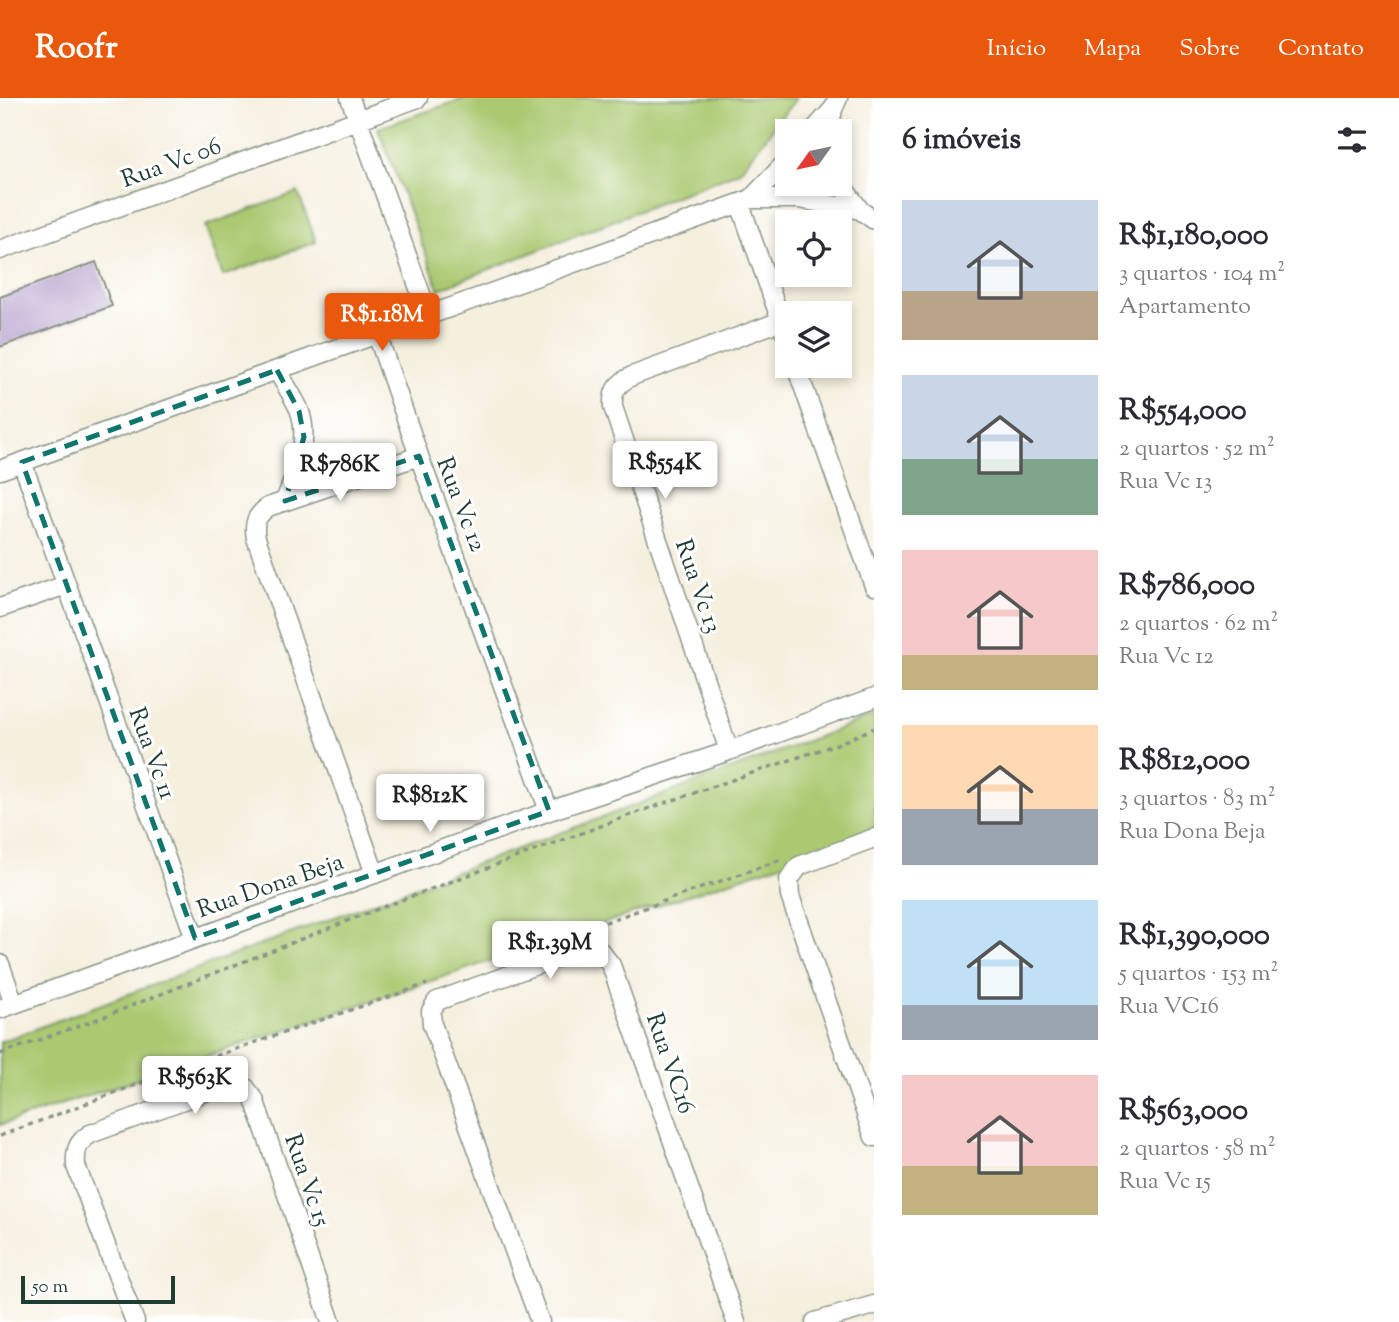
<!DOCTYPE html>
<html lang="pt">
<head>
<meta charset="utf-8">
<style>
  :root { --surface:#fff; --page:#f7f7f7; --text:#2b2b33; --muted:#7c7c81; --accent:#ea580c }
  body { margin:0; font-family:"Sorts Mill Goudy",serif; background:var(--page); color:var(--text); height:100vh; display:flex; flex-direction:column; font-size:26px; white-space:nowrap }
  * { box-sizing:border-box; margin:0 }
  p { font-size:23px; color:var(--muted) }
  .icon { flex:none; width:38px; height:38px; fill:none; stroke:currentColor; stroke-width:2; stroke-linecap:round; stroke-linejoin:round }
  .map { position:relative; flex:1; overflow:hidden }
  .sheet { display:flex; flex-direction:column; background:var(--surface); width:525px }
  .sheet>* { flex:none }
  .needle { width:46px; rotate:237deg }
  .buttons { position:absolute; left:775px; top:21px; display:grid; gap:14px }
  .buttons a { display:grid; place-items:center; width:77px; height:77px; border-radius:0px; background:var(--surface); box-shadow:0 4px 10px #0003; font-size:35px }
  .scale { position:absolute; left:21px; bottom:18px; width:154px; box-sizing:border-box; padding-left:7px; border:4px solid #1f3d34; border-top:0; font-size:19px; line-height:24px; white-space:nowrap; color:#1f3d34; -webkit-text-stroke:5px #fff; paint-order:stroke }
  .price { position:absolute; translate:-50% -60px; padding:0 16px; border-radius:7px; background:#fff; color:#222; font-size:23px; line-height:46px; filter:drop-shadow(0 2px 4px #0008) }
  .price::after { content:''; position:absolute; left:50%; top:42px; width:21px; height:16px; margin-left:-10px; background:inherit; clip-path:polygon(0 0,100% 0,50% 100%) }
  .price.on { background:var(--accent); color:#fff }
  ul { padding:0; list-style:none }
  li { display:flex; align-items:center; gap:21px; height:175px; padding:0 28px }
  li span { display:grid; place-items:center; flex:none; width:196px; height:140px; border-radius:0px; color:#555 }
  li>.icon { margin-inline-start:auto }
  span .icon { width:84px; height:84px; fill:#fffc; stroke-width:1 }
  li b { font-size:30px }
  h2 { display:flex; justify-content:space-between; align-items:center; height:84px; padding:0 28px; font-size:30px }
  header { display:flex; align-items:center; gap:42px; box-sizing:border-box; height:98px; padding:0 35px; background:var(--accent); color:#fff }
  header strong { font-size:33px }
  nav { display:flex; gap:38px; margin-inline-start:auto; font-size:24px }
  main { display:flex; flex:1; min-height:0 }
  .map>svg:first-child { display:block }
</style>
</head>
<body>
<header>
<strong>Roofr</strong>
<nav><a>Início</a><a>Mapa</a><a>Sobre</a><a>Contato</a></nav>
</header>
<main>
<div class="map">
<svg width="874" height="1224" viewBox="0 0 874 1224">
  <rect width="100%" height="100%" fill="#fff"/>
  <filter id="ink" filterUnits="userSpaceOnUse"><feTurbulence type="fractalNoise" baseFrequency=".0143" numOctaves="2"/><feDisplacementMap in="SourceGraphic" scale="14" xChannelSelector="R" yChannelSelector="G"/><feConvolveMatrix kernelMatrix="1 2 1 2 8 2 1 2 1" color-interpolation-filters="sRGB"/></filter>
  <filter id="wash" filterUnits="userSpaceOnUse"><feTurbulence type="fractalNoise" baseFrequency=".00686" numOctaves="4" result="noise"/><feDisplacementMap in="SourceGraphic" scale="28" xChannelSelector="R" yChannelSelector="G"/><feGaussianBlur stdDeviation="1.57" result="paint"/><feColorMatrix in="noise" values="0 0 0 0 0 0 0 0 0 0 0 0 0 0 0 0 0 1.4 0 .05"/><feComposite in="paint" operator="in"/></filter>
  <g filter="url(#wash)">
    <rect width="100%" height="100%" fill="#f5efde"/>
    <path fill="#aac971" stroke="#648352" stroke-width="2" d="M466,0H796L740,73L439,191L378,30Z
      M298,94L316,144L223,178L205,128Z
      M874,618V735L0,1027V944Z"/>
    <g id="blocks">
      <path fill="#baa6cf" d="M96,164L112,208L0,249V199Z"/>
    </g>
  </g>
  <g filter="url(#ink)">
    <use href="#blocks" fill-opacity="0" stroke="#8a9689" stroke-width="2"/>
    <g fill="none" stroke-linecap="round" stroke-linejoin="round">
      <g stroke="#8a9689" stroke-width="21">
        <path id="minor" d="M350,0L429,218
          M813,33L833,11
          M829,33L833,11L838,0
          M840,85L860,112L874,122
          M751,101L788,62
          M740,106L781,223
          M0,152L418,0
          M377,236L419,358
          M796,268L874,488
          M277,272C284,285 293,298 299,311C311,342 296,375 285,403
          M22,364L195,840
          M0,372L751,101H799L860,112
          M0,510L66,487
          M729,653L613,309C612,292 617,286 632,278L781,223L788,242
          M874,740L799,768L789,782L790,798L874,1039
          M375,776L256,440C253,425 256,418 268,409L419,358L549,713
          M0,866L14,906
          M0,911L549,713L729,653L874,600
          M135,1224L76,1068C75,1052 77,1045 90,1036L227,986L245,989L254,1001L331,1224
          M540,1224L432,926L431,913L437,903L583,850L600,853L611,867L736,1224
          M815,1224L874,1207"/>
      </g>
      <path stroke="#8a9689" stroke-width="3.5" stroke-dasharray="5 5" stroke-linecap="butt" d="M586,831L780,762
        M0,956L95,922L383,809L630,717L837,646L874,630
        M0,1038L180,970L427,886"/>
      <use href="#minor" stroke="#fff" stroke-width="18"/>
    </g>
  </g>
  <path fill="none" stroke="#0f766e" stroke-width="5" stroke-dasharray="14 9" stroke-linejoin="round" d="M277,272L299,313L304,339L285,403L419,358L549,713L195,840L22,364Z"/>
  <g text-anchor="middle" stroke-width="6" stroke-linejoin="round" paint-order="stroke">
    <g font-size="24" fill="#1f3d34" stroke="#fff">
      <text transform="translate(171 64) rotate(-20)" y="8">Rua Vc 06</text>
      <text transform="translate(462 406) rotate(69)" y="8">Rua Vc 12</text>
      <text transform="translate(699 488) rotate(71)" y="8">Rua Vc 13</text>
      <text transform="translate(153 655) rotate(70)" y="8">Rua Vc 11</text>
      <text transform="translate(270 787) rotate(-19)" y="8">Rua Dona Beja</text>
      <text transform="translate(671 965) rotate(71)" y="8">Rua VC16</text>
      <text transform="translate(308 1082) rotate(71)" y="8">Rua Vc 15</text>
    </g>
  </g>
</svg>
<div class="buttons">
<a><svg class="needle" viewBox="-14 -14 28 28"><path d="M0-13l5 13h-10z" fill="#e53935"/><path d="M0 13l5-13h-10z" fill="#7c7c81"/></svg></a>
<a><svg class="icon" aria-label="locate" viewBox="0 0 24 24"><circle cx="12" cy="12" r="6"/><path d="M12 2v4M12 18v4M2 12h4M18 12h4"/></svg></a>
<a><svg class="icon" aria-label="layers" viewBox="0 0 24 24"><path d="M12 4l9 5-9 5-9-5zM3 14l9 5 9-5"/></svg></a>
</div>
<div class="scale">50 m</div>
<b class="price on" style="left:382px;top:255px">R$1.18M</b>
<b class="price" style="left:665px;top:403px">R$554K</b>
<b class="price" style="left:340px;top:405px">R$786K</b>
<b class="price" style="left:430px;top:736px">R$812K</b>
<b class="price" style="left:550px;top:883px">R$1.39M</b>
<b class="price" style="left:195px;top:1018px">R$563K</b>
</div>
<section class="sheet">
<h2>6 imóveis<svg class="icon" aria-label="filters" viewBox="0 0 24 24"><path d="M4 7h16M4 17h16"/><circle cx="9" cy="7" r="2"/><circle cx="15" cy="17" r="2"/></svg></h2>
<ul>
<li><span style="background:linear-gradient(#c9d6e8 65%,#b9a48a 0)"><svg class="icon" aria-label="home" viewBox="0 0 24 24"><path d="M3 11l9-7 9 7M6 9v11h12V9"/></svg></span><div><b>R$1,180,000</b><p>3 quartos · 104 m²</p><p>Apartamento</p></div></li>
<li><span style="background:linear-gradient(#c9d6e8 60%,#7fa58c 0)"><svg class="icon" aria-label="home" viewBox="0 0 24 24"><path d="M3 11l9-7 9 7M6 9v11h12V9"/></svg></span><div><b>R$554,000</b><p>2 quartos · 52 m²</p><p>Rua Vc 13</p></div></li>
<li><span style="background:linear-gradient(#f6c9c9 75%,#c2b280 0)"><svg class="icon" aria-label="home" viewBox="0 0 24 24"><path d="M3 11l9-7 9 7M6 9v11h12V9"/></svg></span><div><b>R$786,000</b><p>2 quartos · 62 m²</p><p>Rua Vc 12</p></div></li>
<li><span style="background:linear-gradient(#ffd9b3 60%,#9aa5b1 0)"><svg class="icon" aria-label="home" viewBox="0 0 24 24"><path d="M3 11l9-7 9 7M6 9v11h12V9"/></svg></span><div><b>R$812,000</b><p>3 quartos · 83 m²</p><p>Rua Dona Beja</p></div></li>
<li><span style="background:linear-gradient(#bfe0f5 75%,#9aa5b1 0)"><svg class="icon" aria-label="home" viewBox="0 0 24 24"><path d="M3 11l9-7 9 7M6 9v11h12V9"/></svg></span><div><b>R$1,390,000</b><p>5 quartos · 153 m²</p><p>Rua VC16</p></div></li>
<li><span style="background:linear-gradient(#f6c9c9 65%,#c2b280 0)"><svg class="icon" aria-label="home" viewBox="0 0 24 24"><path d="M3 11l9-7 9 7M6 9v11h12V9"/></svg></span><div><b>R$563,000</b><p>2 quartos · 58 m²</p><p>Rua Vc 15</p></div></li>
</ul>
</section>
</main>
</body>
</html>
